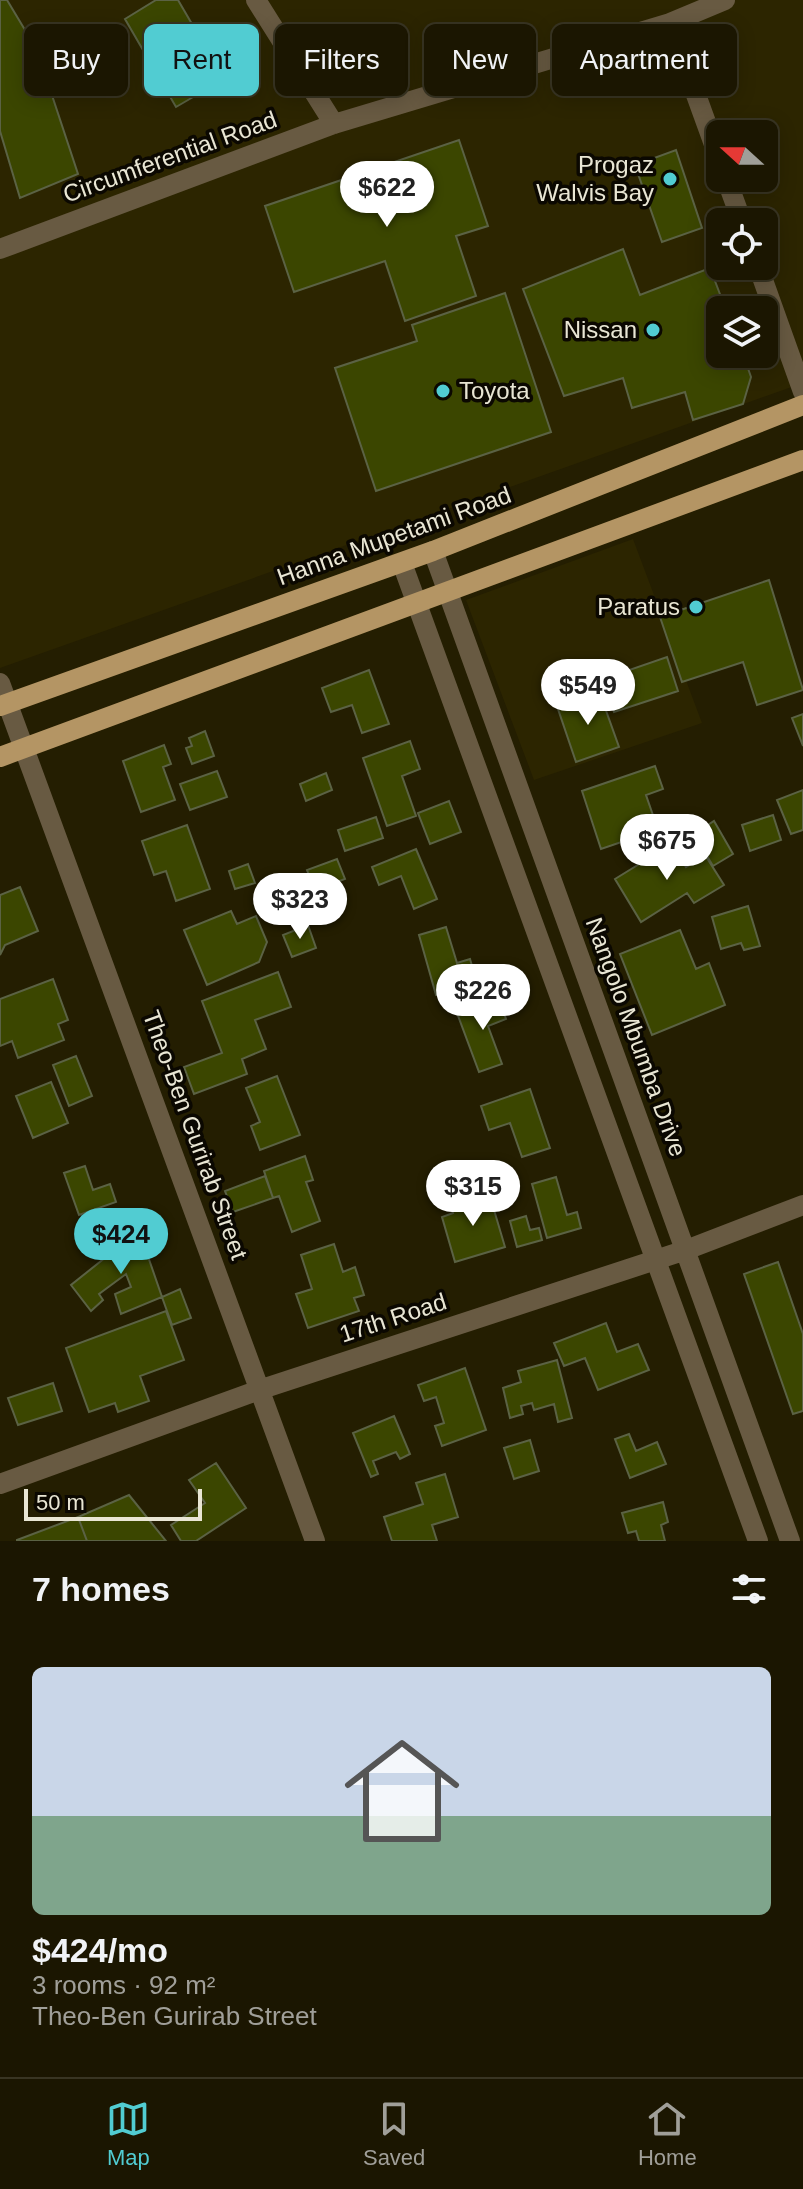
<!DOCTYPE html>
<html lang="en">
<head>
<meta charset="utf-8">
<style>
  :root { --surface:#1b1601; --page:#282310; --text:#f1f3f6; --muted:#a09f99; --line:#393523; --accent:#51ccd2 }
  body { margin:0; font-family:Arial,sans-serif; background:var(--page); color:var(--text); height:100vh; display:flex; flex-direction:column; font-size:30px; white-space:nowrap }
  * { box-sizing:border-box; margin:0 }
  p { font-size:26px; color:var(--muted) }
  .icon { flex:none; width:44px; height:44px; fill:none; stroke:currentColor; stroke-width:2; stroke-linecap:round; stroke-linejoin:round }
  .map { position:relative; height:1541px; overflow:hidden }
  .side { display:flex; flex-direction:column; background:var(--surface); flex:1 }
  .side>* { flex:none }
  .guide { position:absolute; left:24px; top:24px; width:756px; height:72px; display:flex; gap:16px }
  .needle { width:52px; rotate:291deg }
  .tools { position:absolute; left:706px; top:120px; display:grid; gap:16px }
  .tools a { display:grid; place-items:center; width:72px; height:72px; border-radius:12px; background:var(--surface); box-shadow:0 4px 20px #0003,0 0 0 2px var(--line); font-size:40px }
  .scale { position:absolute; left:24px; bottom:20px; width:178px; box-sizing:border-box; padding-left:8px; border:4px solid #e9e6d4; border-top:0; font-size:22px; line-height:28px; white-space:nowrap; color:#e9e6d4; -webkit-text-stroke:6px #0b0801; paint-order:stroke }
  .price { position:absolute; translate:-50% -68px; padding:0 18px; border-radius:28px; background:#fff; color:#222; font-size:26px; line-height:52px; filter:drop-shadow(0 2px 4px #0008) }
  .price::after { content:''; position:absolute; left:50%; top:48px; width:24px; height:18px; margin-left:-12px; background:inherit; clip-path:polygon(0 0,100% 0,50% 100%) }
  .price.current { background:var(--accent); color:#111 }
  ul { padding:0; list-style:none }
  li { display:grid; align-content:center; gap:16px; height:424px; padding:0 32px }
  li span { display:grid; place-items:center; height:248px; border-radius:12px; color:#555 }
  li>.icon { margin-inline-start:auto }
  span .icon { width:144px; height:144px; fill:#fffc; stroke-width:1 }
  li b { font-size:34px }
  h2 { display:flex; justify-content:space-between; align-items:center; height:96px; padding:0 32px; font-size:34px }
  .pill { padding:0 28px; border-radius:12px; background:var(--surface); box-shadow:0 4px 20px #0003,0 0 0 2px var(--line); font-size:28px; line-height:72px }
  .pill.current { background:var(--accent); color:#111 }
  .tab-bar { display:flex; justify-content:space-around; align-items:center; height:112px; border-top:2px solid var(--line); background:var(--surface); font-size:22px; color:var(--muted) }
  .tab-bar a { display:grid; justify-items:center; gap:4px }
  .tab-bar .current { color:var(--accent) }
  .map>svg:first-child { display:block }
</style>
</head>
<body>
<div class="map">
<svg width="803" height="1541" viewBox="0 0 803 1541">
  <rect width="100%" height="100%" fill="#241e01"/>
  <path fill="#2c2500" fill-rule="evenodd" d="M0,0H803V383L0,668ZM720,134H764V178H720ZM720,222H764V266H720ZM720,310H764V354H720Z
    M633,539L702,723L534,780L466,600Z"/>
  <path fill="#3b4600" stroke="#5b6244" stroke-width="2" d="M0,0H7L37,50L78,174L20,198L0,131Z
    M156,0H178L224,79L176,107L125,19Z
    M459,140L488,226L456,236L476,296L405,321L385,261L294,292L265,206Z
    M676,150L702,228L662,242L635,165Z
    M623,249L640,295L710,268L726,310H720V354H743L751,377L743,404L693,420L685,392L632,408L623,378L564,396L523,289Z
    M505,293L551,432L376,491L335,368L417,341L412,325Z
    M769,580L803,690L757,705L743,662L682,682L660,617Z
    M667,657L678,691L614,712L603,679Z
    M369,670L389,724L362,733L352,705L331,712L322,688Z
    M599,691L619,747L576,762L557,706Z
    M803,714V746L792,718Z
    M205,731L214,756L192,764L186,748L192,746L189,738Z
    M410,741L420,769L402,776L416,816L387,826L363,758Z
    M164,745L171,764L163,767L175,800L141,812L123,761Z
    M655,766L663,789L646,795L655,821L669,816L675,834L646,844L642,835L601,849L582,791Z
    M217,771L227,797L190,810L180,784Z
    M326,773L332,790L306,801L300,784Z
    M803,790V830L791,834L777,800Z
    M449,801L461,832L430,844L418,813Z
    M773,815L781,840L750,851L742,825Z
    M376,817L383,838L345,851L338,830Z
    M714,821L733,854L713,866L694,834Z
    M187,825L210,889L176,901L166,871L154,875L142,841Z
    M672,844L686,867L705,855L724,885L694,903L687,893L641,922L615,879Z
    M416,849L437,899L414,909L401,876L379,885L372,867Z
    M337,859L345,879L315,890L307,870Z
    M248,864L255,883L235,889L229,871Z
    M20,887L38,931L5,945L0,955V895Z
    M748,906L760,946L744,950L741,943L721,949L712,917Z
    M231,911L237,924L256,916L267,942L259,962L207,985L184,930Z
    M308,925L316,948L292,957L283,935Z
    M446,927L457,963L470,959L477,983L436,995L419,935Z
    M680,930L696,969L709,963L725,1005L652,1035L620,954Z
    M278,972L291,1007L255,1020L266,1049L242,1059L247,1074L194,1094L184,1067L222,1053L202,1001Z
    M53,979L68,1020L58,1024L64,1040L18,1058L12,1041L0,1046V999Z
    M499,998L506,1019L488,1026L502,1064L479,1072L457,1013Z
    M76,1056L92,1096L69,1106L53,1065Z
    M277,1076L300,1135L260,1150L251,1126L260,1122L246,1088Z
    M51,1082L68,1123L33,1138L16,1096Z
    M530,1089L550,1148L522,1157L510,1123L489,1130L481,1106Z
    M305,1156L313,1180L306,1182L320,1221L292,1232L279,1196L273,1198L264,1171Z
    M85,1166L93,1190L110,1184L116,1202L79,1215L64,1173Z
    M265,1176L273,1198L233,1212L225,1191Z
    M556,1177L567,1215L577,1212L581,1228L547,1238L532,1184Z
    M489,1193L505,1247L455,1262L442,1217L453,1213L451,1204Z
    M526,1216L530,1230L539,1228L542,1240L517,1247L510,1221Z
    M126,1231L130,1247L143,1242L162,1297L121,1314L115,1294L131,1287L126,1274L99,1294L103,1300L91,1311L71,1285L111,1253L108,1237Z
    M334,1244L343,1272L355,1267L364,1295L354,1298L359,1311L308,1328L296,1294L312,1289L301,1255Z
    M778,1262L803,1334V1411L793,1414L744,1274Z
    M180,1289L191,1318L172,1325L162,1297Z
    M166,1311L184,1360L140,1376L149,1401L118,1412L115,1403L89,1412L66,1348Z
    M606,1323L617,1352L638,1344L649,1370L598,1390L585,1358L564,1366L554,1343Z
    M557,1360L572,1418L558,1422L554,1404L534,1410L532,1403L521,1406L523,1414L510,1418L503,1388L521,1382L518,1371Z
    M465,1368L486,1430L442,1446L435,1426L444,1423L436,1397L424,1401L418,1385Z
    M53,1383L62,1411L18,1425L8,1398Z
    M394,1416L410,1454L400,1459L396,1452L373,1461L378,1474L371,1477L353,1433Z
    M629,1434L636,1451L657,1442L666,1464L630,1478L615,1439Z
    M530,1440L539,1471L514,1479L504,1448Z
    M216,1463L246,1508L196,1541H181L171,1525L205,1503L189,1480Z
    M445,1474L458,1517L432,1525L437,1541H392L384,1517L423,1504L416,1483Z
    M129,1495L166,1541H87L78,1517Z
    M663,1502L668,1522L661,1525L665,1541H639L636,1531L628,1533L622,1513Z
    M78,1517L87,1541H17V1540Z"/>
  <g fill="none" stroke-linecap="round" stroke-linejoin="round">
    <path stroke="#685a42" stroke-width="20" d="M256,0L334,124
      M670,23L720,161
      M726,178L742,222
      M0,249L334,124L670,23L725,0
      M758,266L803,392
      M433,551L790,1541
      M402,563L758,1541
      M0,683L315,1541
      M0,1484L262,1389L686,1250L803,1205"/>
    <path stroke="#b49564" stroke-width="20" d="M0,706L433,551L803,405
      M0,757L803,460"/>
  </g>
  <g fill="#51ccd2" stroke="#0b0801" stroke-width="3">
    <circle cx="670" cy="179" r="8"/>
    <circle cx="653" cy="330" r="8"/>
    <circle cx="443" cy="391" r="8"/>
    <circle cx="696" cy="607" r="8"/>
  </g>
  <g text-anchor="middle" stroke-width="7" stroke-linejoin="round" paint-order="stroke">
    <g font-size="24" fill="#e9e6d4" stroke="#0b0801">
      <text transform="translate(170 157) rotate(-20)" y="8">Circumferential Road</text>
      <text transform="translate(394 536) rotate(-20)" y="8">Hanna Mupetami Road</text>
      <text transform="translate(636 1037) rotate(70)" y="8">Nangolo Mbumba Drive</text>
      <text transform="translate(195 1135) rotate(70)" y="8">Theo-Ben Gurirab Street</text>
      <text transform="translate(393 1318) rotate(-18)" y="8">17th Road</text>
    </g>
    <g font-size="24" fill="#e9e6d4" stroke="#0b0801" text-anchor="end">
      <text x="654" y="173">Progaz<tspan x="654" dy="28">Walvis Bay</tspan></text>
      <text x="637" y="338">Nissan</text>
      <text x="459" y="399" text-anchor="start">Toyota</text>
      <text x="680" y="615">Paratus</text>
    </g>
  </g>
</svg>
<div class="tools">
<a><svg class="needle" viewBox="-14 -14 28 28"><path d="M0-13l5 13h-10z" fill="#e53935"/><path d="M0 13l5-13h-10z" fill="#a09f99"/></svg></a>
<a><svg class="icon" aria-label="locate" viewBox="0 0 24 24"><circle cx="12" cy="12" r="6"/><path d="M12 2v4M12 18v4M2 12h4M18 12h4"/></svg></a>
<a><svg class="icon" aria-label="layers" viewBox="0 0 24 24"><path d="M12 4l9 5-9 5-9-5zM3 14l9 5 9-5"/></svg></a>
</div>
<div class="scale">50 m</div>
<b class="price" style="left:387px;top:229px">$622</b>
<b class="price" style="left:588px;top:727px">$549</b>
<b class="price" style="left:667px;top:882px">$675</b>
<b class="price" style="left:300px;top:941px">$323</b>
<b class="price" style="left:483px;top:1032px">$226</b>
<b class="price" style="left:473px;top:1228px">$315</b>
<b class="price current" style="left:121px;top:1276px">$424</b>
<div class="guide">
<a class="pill">Buy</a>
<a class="pill current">Rent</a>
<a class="pill">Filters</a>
<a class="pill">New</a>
<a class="pill">Apartment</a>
</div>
</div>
<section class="side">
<h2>7 homes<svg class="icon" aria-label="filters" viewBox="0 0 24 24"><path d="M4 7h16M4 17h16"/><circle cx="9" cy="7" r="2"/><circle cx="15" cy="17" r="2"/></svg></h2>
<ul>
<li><span style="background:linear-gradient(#c9d6e8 60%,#7fa58c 0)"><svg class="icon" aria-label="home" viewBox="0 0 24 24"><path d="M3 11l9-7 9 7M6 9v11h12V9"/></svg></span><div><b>$424/mo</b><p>3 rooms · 92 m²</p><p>Theo-Ben Gurirab Street</p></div></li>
</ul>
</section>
<nav class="tab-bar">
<a class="current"><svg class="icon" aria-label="map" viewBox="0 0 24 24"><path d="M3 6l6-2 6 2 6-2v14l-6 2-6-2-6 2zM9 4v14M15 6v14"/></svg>Map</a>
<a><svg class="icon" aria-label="saved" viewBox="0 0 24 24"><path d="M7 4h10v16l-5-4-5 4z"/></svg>Saved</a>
<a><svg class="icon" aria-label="home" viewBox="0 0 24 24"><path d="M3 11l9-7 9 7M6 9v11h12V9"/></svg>Home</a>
</nav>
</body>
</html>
